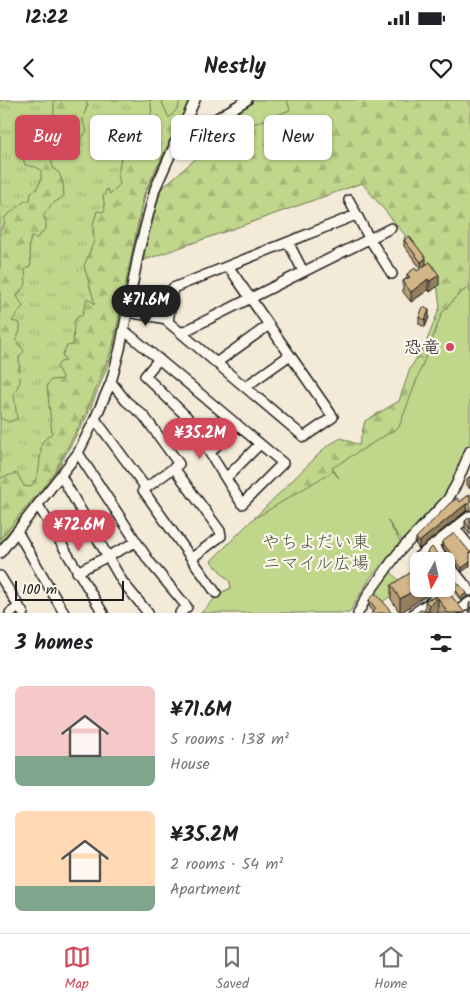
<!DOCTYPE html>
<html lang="en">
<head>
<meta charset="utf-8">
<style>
  :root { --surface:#fff; --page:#f6f6f6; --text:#202124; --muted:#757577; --line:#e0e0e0; --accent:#d1495b }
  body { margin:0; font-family:Kalam,"Klee One",sans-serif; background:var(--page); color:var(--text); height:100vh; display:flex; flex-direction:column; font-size:19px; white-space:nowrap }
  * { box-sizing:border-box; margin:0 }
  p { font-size:16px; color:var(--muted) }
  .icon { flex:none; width:28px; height:28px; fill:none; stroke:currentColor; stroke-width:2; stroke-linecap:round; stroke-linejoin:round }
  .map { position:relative; height:513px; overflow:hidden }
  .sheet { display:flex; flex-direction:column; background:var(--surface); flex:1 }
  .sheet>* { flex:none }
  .guide { position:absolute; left:15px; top:15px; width:440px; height:45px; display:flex; gap:10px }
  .needle { width:32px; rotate:188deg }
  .buttons { position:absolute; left:410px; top:452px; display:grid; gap:10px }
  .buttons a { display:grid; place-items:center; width:45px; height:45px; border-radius:8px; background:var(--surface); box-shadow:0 1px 4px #0004; font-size:25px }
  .scale { position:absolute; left:15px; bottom:12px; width:109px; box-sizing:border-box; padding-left:5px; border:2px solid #1c1c1c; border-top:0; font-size:14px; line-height:18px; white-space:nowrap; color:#1c1c1c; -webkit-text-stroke:4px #fbf7ec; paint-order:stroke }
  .price { position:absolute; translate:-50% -42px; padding:0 11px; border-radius:18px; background:var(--accent); color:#fff; font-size:16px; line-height:32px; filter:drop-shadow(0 1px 2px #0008) }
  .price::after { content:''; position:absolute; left:50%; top:30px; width:15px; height:11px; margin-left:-8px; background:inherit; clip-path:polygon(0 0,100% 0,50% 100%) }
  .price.active { background:#222; color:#fff }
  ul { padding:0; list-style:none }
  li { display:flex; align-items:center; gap:15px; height:125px; padding:0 15px }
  li span { display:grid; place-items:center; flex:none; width:140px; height:100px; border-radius:8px; color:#555 }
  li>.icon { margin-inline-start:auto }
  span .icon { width:60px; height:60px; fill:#fffc; stroke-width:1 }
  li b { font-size:21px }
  h2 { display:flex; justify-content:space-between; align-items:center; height:60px; padding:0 15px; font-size:21px }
  .pill { padding:0 18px; border-radius:8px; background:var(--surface); box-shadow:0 1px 4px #0004; font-size:18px; line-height:45px }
  .pill.active { background:var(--accent); color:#fff }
  .status { display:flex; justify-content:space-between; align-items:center; height:35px; padding:0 25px; background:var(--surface); direction:ltr }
  .status svg { height:14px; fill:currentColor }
  header { display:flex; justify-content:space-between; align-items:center; height:65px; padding:0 15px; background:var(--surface); font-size:22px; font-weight:700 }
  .tabs { display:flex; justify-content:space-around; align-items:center; height:70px; border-top:1px solid var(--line); background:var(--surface); font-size:14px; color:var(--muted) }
  .tabs a { display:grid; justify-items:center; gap:2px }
  .tabs .active { color:var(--accent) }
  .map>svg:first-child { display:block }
</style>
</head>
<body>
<div class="status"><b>12:22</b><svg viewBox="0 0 49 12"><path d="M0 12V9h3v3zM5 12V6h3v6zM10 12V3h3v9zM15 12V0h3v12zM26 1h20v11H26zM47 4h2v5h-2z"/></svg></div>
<header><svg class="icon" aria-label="back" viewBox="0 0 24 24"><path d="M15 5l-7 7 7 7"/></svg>Nestly<svg class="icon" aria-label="heart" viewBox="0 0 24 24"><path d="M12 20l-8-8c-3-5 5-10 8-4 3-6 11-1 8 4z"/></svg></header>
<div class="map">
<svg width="470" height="513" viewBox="0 0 470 513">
  <defs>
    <pattern id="grass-tufts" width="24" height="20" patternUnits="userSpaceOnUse" patternTransform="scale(1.25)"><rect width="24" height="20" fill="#c0d68b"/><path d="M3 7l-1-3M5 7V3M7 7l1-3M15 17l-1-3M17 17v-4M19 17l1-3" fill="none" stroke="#a4b777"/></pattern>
    <pattern id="forest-firs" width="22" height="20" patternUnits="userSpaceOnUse" patternTransform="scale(1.25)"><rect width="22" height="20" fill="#c0d68b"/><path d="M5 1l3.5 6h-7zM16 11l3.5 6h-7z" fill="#a4b777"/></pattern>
  </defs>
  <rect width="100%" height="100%" fill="#f3ead8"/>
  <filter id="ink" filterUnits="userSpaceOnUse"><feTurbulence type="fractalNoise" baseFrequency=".02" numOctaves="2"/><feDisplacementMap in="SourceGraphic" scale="10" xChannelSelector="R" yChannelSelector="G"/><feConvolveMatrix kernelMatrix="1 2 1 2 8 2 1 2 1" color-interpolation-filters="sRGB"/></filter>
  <g filter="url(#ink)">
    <path fill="url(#grass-tufts)" stroke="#6e7954" d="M0,0H192L145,94L115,247L88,314L53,377L0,443Z"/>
    <path fill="url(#forest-firs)" stroke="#6e7954" d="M54,0H85L88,5L82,19L87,31L78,43L70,41L64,46H57L54,36Z
      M150,0H161L169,18L178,8L180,0H190L144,94L113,246L86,313L52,376L0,439V378L17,373L24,386L30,387C42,376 39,356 42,342L52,333L47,285L51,280L63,279L57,267L60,262L66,261L62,255L67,246L73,245L74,222L78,216H82L87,198L95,204L84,166L94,141L93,125L97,111L103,112L105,109L103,96L107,89L110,94L120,84L118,75L121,57L126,48L139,41L152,12Z
      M263,0H470V216L403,425L394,443L257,475L219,494L231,488L230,482L211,461L327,346L341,338L359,345L365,321L399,301L410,269L427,240L440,207L437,183L404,141L405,135L362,83L142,161L161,89Z
      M28,48L50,54L53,68L59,73L63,83L64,96L51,105L43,117L46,119V128L37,138L31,137L29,145L31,165L25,170L26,184L17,196L23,206L12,221L20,223V231L16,240L24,251L19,257L20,282L14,294L17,319L9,322L0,318V130L4,126L5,117L25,101L30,100L31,92L36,90L41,80V70L36,67L25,65L23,58Z"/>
    <path fill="#c0d68b" stroke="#6e7954" d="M252,0H287L290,10L227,34L220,23Z
      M470,186V341L455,383L447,397L403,442L387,420L401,443L370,478L349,513H201L219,494L231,488L230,482L211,461L252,420L333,371L339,378L332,368L399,327L442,213L456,197Z
      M390,471L405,487L382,502L373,494Z"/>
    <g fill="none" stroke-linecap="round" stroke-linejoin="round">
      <g stroke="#1c1c1c" stroke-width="12">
        <path id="minor" d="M174,44L247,0
          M349,100L369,138L392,174
          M288,142L303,171
          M228,166L333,317L304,337L168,222L173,188L356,115
          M128,212L167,219
          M125,231L283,363L242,404L187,317L145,276L159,259
          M181,233L391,128
          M216,263L269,225
          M111,282L126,301L144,316L179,364L146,388
          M245,287L290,255
          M95,319L146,388L143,390L216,493
          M78,353L149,461L187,507L180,513
          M210,353L237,324
          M174,368L220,431L221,436L192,458
          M61,376L122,481L148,513
          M226,378L260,344
          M38,405L103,513
          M455,428L470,447
          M17,431L64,513
          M433,445L446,461
          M0,453L78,353L95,319L111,282L120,249L139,151L155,89L195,0
          M418,457L470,416
          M446,461L470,491
          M77,472L136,442
          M0,476L23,513
          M460,509L470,502
          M10,513L19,507
          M358,513L369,493L398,453L448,399L457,383L470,351
          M414,513L433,500"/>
      </g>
      <use href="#minor" stroke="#fbf7ec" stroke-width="9"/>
    </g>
    <path fill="#b59d74" stroke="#1c1c1c" d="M404,140L426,164L439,185L430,192L428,190L411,202L403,192V181L407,178V174L417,171L421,169L404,146Z
      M419,217H429L425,227L419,224Z
      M470,376V389L467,385V379Z
      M470,394V410L466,411L419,449L416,445V438Z
      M470,417V435L465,428V421Z
      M442,442L470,452L462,472L442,446Z
      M427,452L443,461H429L427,458Z
      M391,485L436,489L400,513L391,499Z
      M454,488L467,497L461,501L454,491Z
      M434,493L465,513H439L438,512L436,513H417L425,511V500L434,498Z
      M369,500L391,513L373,512L369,506Z
      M470,502V513L469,511V504Z"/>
    <path fill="#947f5e" stroke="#1c1c1c" d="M426,158V165L421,169V162Z
      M439,175V185L430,192V181Z
      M428,179V190L411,202V192Z
      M429,210V217L425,227V220Z
      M466,404V411L419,449V442Z
      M470,462V466L462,472V468Z
      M419,487V489H436L400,513V499Z
      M467,493V497L461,501V497Z
      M438,498V512L436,513H429V505Z"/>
    <path fill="#d3b687" stroke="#1c1c1c" d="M409,136L426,158L421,162L404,140Z
      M430,162L439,175L430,181L428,179L411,192L403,181L410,177L407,174L415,168L417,171Z
      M423,207L429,210L425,220L419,217Z
      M470,394V404H466L419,442L416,438L449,404L457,398L460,402Z
      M470,417V429L465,421Z
      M454,433L470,452V462L462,468L442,442Z
      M432,447L443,461H435L427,452Z
      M419,467V487L400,499L391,485Z
      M459,484L467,493L461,497L454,488Z
      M441,489H446L465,513H448L438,498L429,505L425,500L437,497L434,493Z
      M375,493L387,506L391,513H371L376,509L369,500Z
      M420,510L430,512V513H417Z"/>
  </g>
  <circle fill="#d1495b" stroke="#fbf7ec" stroke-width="2" cx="450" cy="247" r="5"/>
  <g text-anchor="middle" stroke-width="4.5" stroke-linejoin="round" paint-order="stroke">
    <g font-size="18" fill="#1c1c1c" stroke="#fbf7ec" text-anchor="end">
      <text x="440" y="253">恐竜</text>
    </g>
    <g font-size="18" fill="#4d543d" stroke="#fbf7ec">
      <text x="316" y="448">やちよだい東<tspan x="316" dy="21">ニマイル広場</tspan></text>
    </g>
  </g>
</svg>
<div class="buttons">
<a><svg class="needle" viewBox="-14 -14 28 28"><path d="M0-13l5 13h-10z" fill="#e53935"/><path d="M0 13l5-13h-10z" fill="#757577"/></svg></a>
</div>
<div class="scale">100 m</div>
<b class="price active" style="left:146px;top:227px">¥71.6M</b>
<b class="price" style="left:200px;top:360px">¥35.2M</b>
<b class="price" style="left:79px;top:452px">¥72.6M</b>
<div class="guide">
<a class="pill active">Buy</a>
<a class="pill">Rent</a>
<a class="pill">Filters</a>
<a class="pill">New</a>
</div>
</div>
<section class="sheet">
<h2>3 homes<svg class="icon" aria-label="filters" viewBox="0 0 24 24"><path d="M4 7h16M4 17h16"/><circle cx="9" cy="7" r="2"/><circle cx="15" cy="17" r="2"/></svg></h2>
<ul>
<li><span style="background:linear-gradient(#f6c9c9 70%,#7fa58c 0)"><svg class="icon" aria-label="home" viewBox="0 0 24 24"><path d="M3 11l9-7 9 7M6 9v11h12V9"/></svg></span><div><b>¥71.6M</b><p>5 rooms · 138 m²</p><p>House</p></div></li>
<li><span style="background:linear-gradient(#ffd9b3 75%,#7fa58c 0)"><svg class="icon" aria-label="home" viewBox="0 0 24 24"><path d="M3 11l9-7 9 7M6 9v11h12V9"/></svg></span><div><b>¥35.2M</b><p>2 rooms · 54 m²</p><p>Apartment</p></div></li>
</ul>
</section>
<nav class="tabs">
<a class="active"><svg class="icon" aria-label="map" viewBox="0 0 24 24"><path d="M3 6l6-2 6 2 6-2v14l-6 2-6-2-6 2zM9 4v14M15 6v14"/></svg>Map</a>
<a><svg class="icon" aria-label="saved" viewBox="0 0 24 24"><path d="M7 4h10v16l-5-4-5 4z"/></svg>Saved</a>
<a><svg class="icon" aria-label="home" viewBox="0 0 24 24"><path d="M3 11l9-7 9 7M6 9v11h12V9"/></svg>Home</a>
</nav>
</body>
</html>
